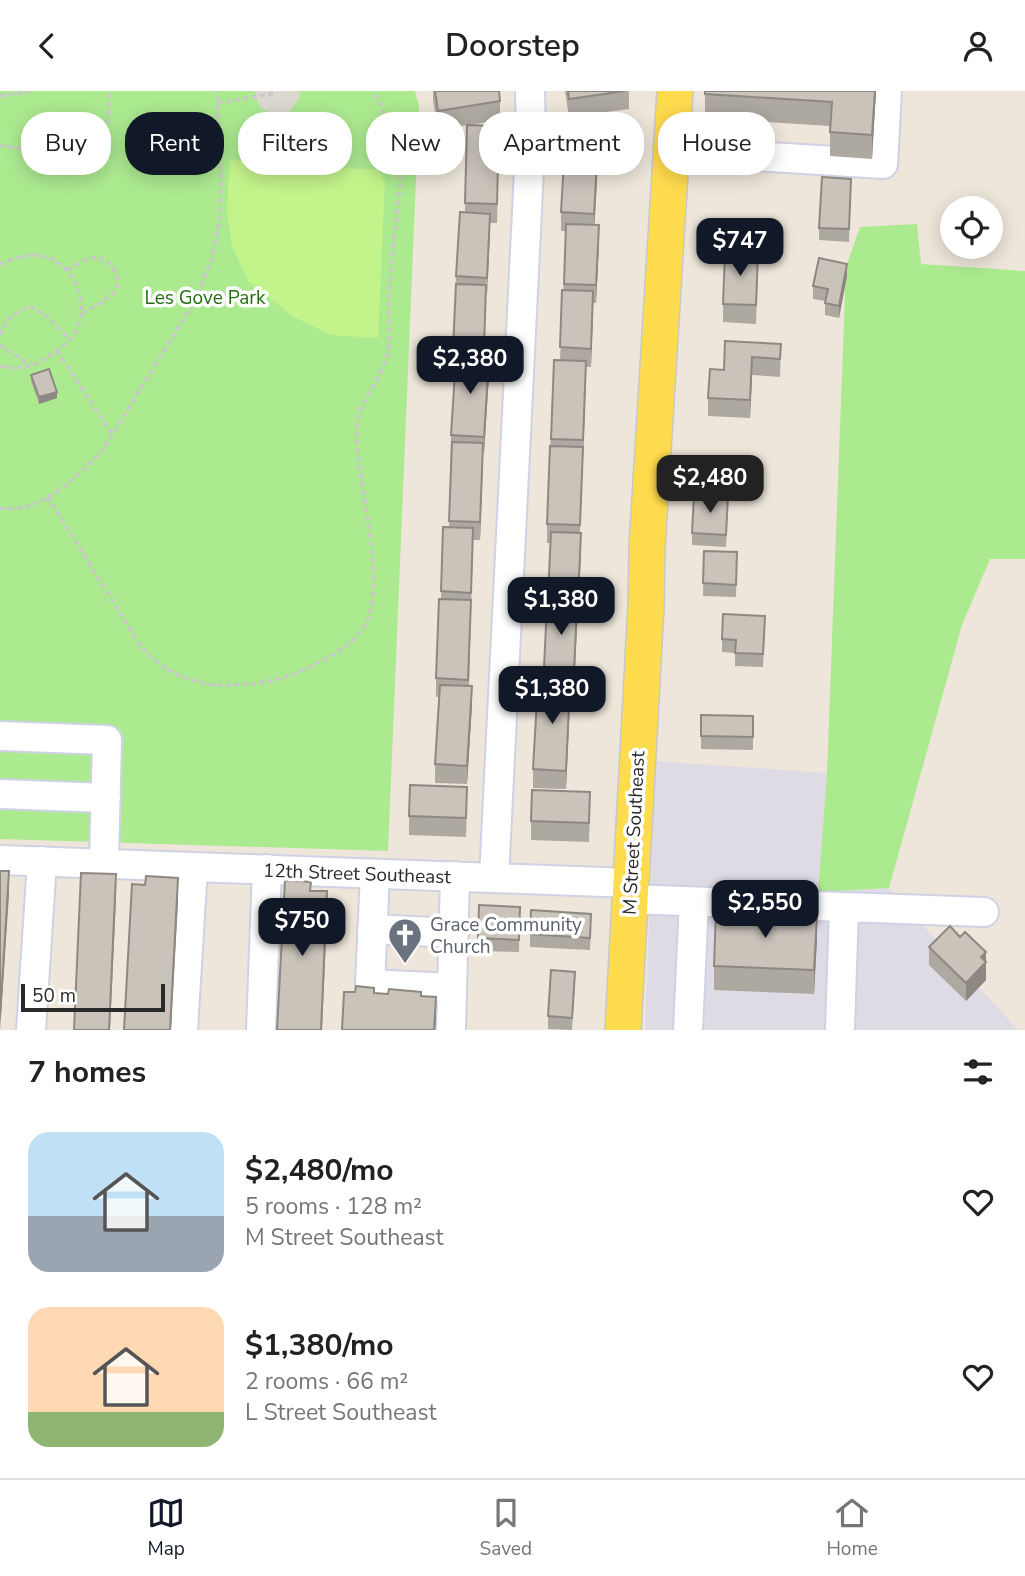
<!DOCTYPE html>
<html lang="en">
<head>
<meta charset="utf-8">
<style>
  :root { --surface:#fff; --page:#f2f2f2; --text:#222; --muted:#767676; --line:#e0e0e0; --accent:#111827 }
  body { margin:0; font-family:"Nunito Sans",sans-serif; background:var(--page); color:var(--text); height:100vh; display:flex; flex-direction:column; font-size:26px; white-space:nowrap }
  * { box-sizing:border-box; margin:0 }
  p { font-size:23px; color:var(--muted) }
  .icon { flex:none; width:38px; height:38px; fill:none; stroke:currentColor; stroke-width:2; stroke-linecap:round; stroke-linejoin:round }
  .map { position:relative; height:939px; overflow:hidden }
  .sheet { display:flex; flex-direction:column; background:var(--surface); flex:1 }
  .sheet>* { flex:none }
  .guide { position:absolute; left:21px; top:21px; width:984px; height:63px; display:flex; gap:14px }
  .tools { position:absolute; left:940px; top:105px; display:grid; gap:14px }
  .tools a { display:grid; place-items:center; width:63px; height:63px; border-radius:50%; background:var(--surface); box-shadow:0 4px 18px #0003; font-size:35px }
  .scale { position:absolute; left:21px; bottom:18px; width:144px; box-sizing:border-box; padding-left:7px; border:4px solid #2a2a2a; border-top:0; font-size:19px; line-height:24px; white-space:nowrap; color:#2a2a2a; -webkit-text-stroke:5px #fff; paint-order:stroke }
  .price { position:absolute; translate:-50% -60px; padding:0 16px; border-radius:14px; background:var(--accent); color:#fff; font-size:23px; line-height:46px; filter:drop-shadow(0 2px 4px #0008) }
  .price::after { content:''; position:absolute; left:50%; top:42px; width:21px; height:16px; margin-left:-10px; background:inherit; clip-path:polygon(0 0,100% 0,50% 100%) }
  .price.active { background:#222; color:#fff }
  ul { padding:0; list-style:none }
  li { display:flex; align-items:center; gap:21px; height:175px; padding:0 28px }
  li span { display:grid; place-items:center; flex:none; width:196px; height:140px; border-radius:21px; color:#555 }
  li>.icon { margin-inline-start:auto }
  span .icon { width:84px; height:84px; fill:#fffc; stroke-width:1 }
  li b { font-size:30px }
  h2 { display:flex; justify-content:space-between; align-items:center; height:84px; padding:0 28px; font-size:30px }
  .pill { padding:0 24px; border-radius:28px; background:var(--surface); box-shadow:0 4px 18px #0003; font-size:24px; line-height:63px }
  .pill.active { background:var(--accent); color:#fff }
  header { display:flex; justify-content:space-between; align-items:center; height:91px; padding:0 28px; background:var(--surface); font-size:32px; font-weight:600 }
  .dock { display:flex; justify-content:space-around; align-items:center; height:98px; border-top:2px solid var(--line); background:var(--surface); font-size:19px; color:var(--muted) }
  .dock a { display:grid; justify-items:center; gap:4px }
  .dock .active { color:var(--accent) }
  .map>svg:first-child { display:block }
</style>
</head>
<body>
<header><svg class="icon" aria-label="back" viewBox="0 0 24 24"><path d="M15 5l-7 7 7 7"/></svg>Doorstep<svg class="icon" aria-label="person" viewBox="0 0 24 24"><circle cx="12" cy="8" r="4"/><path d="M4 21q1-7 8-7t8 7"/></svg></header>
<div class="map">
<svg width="1025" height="939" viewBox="0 0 1025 939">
  <rect width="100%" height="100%" fill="#eee6da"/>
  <path fill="#dfdbe5" d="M655,670L827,682L818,801L889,797L1018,939H645Z"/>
  <path fill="#acea90" d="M0,0H415L419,15L388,760L0,748Z
    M917,133L921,173L1025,180V468H990L962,534L889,797L818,801L827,682L846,176L860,136Z"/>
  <path fill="#c3f38b" d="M230,69L377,79L385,90L378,247L331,244L294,226L248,190L232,156L227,120Z"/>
  <path fill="#ddd9d1" d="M255,0H299L300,1L299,8L290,20L276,24L262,18L258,12Z"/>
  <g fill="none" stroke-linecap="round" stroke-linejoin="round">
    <g stroke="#cfd2e4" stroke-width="32">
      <path id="minor" d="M671,60L883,73L887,0
        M0,645L107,649L104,772
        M0,703L106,707
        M0,769L630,792
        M375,783L370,893L452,897
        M494,787L531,39L530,0
        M629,808L844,816L840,939
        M844,816L984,821
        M372,838L454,842
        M31,939L42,770
        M183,939L193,776
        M261,939L267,778
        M451,939L455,785
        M688,939L694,811"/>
    </g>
    <g stroke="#c8c8c8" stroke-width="38">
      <path id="major" d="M623,939L646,515L647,457L675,0"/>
    </g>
    <path stroke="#c8c8c8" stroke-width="3.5" stroke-dasharray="5 3.5" stroke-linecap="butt" d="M0,5L33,0
      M218,12L277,2
      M0,54L78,69C103,59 113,25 108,0
      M0,173C8,170 17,166 26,165C65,158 92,204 77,238C71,250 57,260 46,267C31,277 17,279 0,275
      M68,179C75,175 84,168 92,167C109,164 125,187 114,201C106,210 92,216 82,223
      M0,244C6,229 15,220 31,216L48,226L69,248
      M0,254L30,274
      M57,260L112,343
      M48,406L141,556C159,577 187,591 215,594C225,595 237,593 247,593C272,592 296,583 318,572C336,563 356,551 366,532C388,488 355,389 357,337C358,310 381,290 387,264C392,245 388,225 389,206C391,169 396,132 400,95C400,60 389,30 373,0
      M0,417C38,424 77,387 102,360L196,208L211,169L219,133L221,95L217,0"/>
    <use href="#minor" stroke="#fff" stroke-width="28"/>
    <use href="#major" stroke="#ffdb4e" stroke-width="35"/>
  </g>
  <path fill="#ada8a0" d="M433,0H499L500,10V29L469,34L499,53L497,132H490L486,205L484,266L489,285L483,364L480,449H473L469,595L472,614L467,693L435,692V673L439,606H436V587L441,508L443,436H449L451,344L456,275H453V257L456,185L465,121L467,34L438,39L433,9Z
    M565,0H629V18L569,26Z
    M705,0H876L872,68L830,65V35L705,27Z
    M599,54L594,134L599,152L596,212H593L591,276H586L580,442L581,461L574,597H570L566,698L533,697V678L544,591L551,452H547V433L554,269H560L566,140H561V121Z
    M851,100L849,151L819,149V137Z
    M758,180L756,233L723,231V213Z
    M847,185L839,227L825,224V210L813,208V195Z
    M781,253L780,286L752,284L750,327L708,325V307L724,279Z
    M31,284L57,307L39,313L31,290Z
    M728,418L726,456L692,454V442Z
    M704,460L737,461L736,506L703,505Z
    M765,537L763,576L735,575V562L722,561V548Z
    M701,624L753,625V659L701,658Z
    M467,714L466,746L409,744V725Z
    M590,720L589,751L531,749V730Z
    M479,814L520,816L519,861L478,860Z
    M591,835L590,859L530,856V843Z
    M960,846L986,861V889L966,910L929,874V856Z
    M817,848L814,903L714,899V875Z
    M575,893L572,939L548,938V925Z"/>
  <path fill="#8d8882" d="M875,0H876L872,68V44Z
    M599,35V54L594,142V123Z
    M490,123V141L487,205V187Z
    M599,134V152L596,212V194Z
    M847,173V185L839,227V215Z
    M593,200V218L591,276V258Z
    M489,266V285L484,364V346Z
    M752,266V284L750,327V309Z
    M586,270V289L583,368V349Z
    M57,301V307L39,313V306Z
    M483,352V371L480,449V431Z
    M581,442V461L578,524V506Z
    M577,514V532L574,597V579Z
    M570,592V611L566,698V680Z
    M472,595V614L467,693V675Z
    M9,780V804L0,939V926Z
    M116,783V807L110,939H109Z
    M178,787V811L171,939H170Z
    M327,800V825L322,939H321Z
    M817,824V848L814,903V879Z
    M986,861V889L966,910V892L981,866Z
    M436,906V930L435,939H434Z"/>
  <path fill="#c9c3ba" stroke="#8d8882" stroke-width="2" d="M435,0H499L500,10L438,20Z
    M568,0H625L569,8Z
    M705,0H875L872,44L830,41L832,11L705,3Z
    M467,34L499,35L497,113L465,112Z
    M566,34L599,35L594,123L561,121Z
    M822,86L851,88L849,138L819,137Z
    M460,121L490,123L487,187L456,185Z
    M566,133L599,134L596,194L564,193Z
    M725,161L758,162L756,214L723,213Z
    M819,167L847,173L839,215L825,212L828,198L813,195Z
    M456,193L486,194L484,258L453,257Z
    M562,199L593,200L591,258L560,256Z
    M725,250L781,253L780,268L752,266L750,309L708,307L710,278L724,279Z
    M456,265L489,266L484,346L451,344Z
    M554,269L586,270L583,349L551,348Z
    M49,278L57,301L39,306L31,284Z
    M452,351L483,352L480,431L449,430Z
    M550,355L583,356L580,434L547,433Z
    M694,403L728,405L726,444L692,442Z
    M443,436L473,437L471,502L441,500Z
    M551,441L581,442L578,506L548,505Z
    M704,460L737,461L736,494L703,492Z
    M439,508L471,509L468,589L436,587Z
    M547,513L577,514L574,579L544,577Z
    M723,523L765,525L763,563L735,562L736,549L722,548Z
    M538,591L570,592L566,680L533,678Z
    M440,594L472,595L467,675L435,673Z
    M701,624L753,625V646L701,645Z
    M410,694L467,696L466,727L409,725Z
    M532,699L590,701L589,732L531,730Z
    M0,780H9L0,926Z
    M81,782L116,783L109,939H74Z
    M146,785L178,787L170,939H124L132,793L145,794Z
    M285,789L311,791L310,800H327L321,939H277Z
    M479,814L520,816L519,849L478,847Z
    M531,819L591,823L590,847L530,843Z
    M716,820L817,824L814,879L714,875Z
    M950,835L960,846L965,841L986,861L981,866L986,871L966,892L929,856Z
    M551,879L575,881L572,927L548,925Z
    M356,895L374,897V902L388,903L389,898L421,901V905L436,906L434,939H342L344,901H355Z"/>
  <defs>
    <g id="church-pin" transform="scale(1.75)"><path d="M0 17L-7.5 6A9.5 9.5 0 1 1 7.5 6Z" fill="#6b7280" stroke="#fff"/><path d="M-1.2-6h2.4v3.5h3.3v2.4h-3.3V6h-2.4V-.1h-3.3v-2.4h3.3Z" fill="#fff"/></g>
  </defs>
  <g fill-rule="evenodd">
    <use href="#church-pin" x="405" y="844"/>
  </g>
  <g text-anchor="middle" stroke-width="7" stroke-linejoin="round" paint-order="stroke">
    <g font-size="19" fill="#226e12" stroke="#fff">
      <text x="205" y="213">Les Gove Park</text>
    </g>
    <g font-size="19" fill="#2a2a2a" stroke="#fff">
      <text transform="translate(633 742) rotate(-87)" y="7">M Street Southeast</text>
      <text transform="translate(357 782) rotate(2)" y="7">12th Street Southeast</text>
    </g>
    <g font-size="19" fill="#5b616d" stroke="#fff" text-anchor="start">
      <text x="430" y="840">Grace Community<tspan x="430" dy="22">Church</tspan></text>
    </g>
  </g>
</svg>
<div class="tools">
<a><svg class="icon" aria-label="locate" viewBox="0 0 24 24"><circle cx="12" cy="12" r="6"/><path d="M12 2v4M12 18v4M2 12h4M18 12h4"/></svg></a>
</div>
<div class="scale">50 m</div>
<b class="price" style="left:740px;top:187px">$747</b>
<b class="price" style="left:470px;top:305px">$2,380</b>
<b class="price active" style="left:710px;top:424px">$2,480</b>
<b class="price" style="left:561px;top:546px">$1,380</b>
<b class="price" style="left:552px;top:635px">$1,380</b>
<b class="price" style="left:765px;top:849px">$2,550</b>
<b class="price" style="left:302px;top:867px">$750</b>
<div class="guide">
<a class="pill">Buy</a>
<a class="pill active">Rent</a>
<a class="pill">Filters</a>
<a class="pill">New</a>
<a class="pill">Apartment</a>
<a class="pill">House</a>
</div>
</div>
<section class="sheet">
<h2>7 homes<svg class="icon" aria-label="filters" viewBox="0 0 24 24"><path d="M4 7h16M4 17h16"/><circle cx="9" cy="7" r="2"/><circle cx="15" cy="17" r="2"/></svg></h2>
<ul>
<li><span style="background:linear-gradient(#bfe0f5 60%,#9aa5b1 0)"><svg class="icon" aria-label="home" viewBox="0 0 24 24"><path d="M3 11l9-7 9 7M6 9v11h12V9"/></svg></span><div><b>$2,480/mo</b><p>5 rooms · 128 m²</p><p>M Street Southeast</p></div><svg class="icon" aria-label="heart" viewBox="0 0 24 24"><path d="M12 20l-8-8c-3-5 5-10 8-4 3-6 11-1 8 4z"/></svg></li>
<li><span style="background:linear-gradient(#ffd9b3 75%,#8fb573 0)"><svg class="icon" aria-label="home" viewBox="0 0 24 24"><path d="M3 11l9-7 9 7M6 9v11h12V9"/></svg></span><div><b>$1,380/mo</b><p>2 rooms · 66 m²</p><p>L Street Southeast</p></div><svg class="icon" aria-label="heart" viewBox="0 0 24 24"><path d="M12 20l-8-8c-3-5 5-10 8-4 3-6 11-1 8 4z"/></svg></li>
</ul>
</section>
<nav class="dock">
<a class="active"><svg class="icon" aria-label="map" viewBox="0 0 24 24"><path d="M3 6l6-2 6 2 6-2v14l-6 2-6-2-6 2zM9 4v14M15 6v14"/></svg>Map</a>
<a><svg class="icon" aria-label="saved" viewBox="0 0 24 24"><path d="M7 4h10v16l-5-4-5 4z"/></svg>Saved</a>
<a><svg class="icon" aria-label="home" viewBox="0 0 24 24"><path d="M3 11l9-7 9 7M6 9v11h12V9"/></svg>Home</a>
</nav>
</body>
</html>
